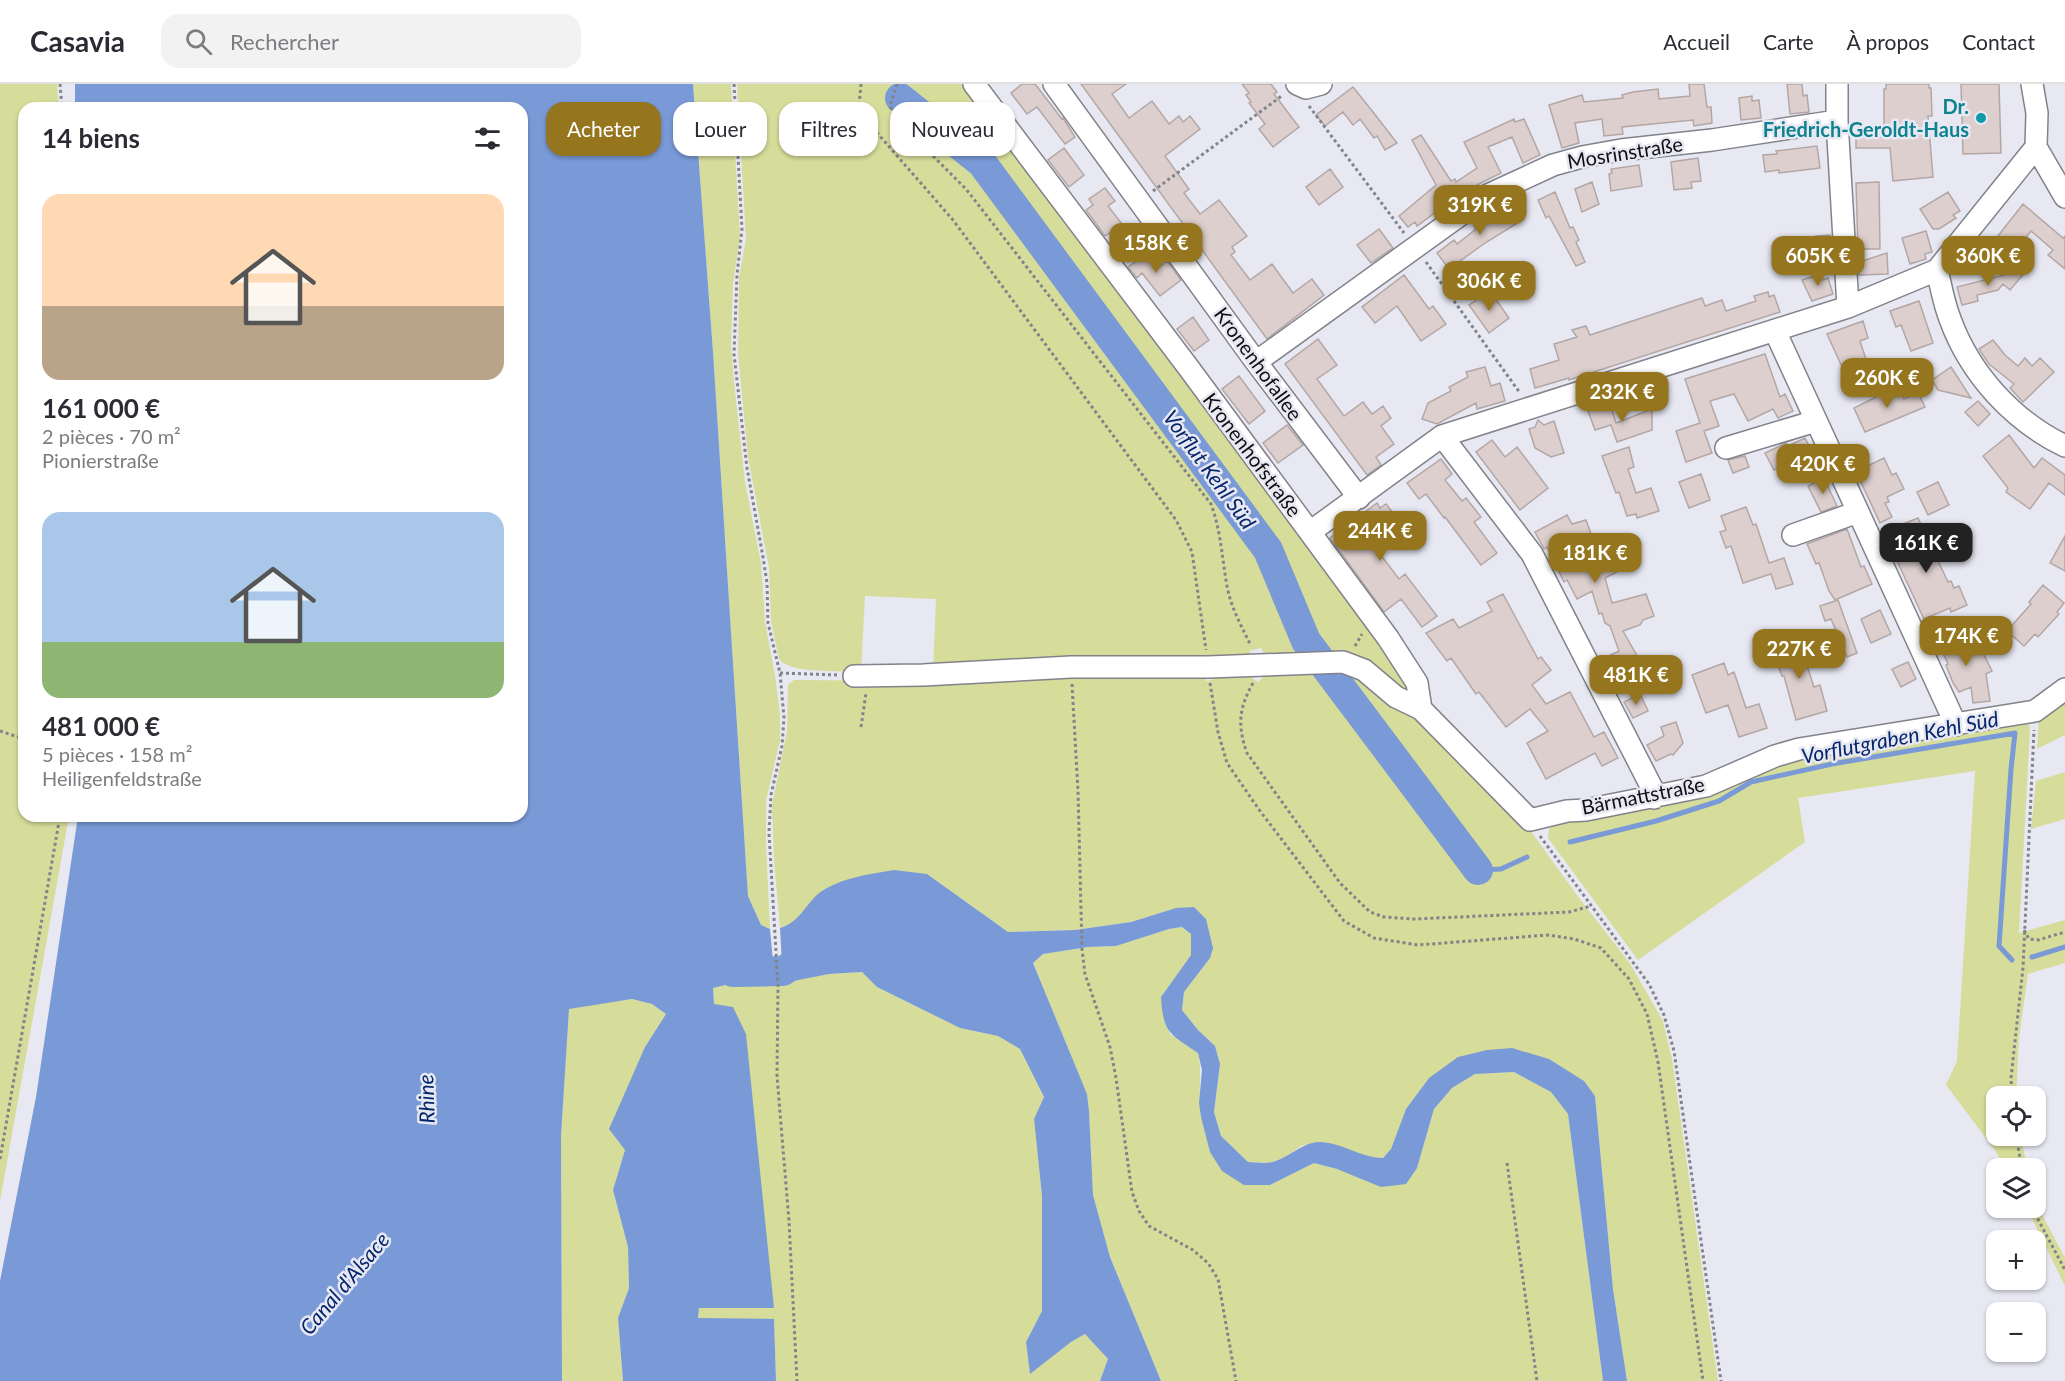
<!DOCTYPE html>
<html lang="fr">
<head>
<meta charset="utf-8">
<style>
  :root { --surface:#fff; --page:#f2f2f3; --text:#2b2b33; --muted:#7c7c81; --line:#e1e1e2; --accent:#95751d }
  body { margin:0; font-family:Lato,sans-serif; background:var(--page); color:var(--text); height:100vh; display:flex; flex-direction:column; font-size:22px; white-space:nowrap }
  * { box-sizing:border-box; margin:0 }
  p { font-size:20px; color:var(--muted) }
  .icon { flex:none; width:33px; height:33px; fill:none; stroke:currentColor; stroke-width:2; stroke-linecap:round; stroke-linejoin:round }
  .map { position:relative; flex:1; overflow:hidden }
  .details { position:absolute; left:18px; top:18px; width:510px; height:720px; display:flex; flex-direction:column; background:var(--surface); border-radius:18px; box-shadow:0 2px 4px #0004 }
  .details>* { flex:none }
  .banner { position:absolute; left:546px; top:18px; width:570px; height:54px; display:flex; gap:12px }
  .controls { position:absolute; left:1986px; top:1002px; display:grid; gap:12px }
  .controls a { display:grid; place-items:center; width:60px; height:60px; border-radius:12px; background:var(--surface); box-shadow:0 2px 4px #0004; font-size:30px }
  .price { position:absolute; translate:-50% -51px; padding:0 14px; border-radius:12px; background:var(--accent); color:#fff; font-size:20px; line-height:39px; filter:drop-shadow(0 2px 3px #0008) }
  .price::after { content:''; position:absolute; left:50%; top:36px; width:18px; height:14px; margin-left:-9px; background:inherit; clip-path:polygon(0 0,100% 0,50% 100%) }
  .price.active { background:#222; color:#fff }
  ul { padding:0; list-style:none }
  li { display:grid; align-content:center; gap:12px; height:318px; padding:0 24px }
  li span { display:grid; place-items:center; height:186px; border-radius:18px; color:#555 }
  li>.icon { margin-inline-start:auto }
  span .icon { width:108px; height:108px; fill:#fffc; stroke-width:1 }
  li b { font-size:26px }
  h2 { display:flex; justify-content:space-between; align-items:center; height:72px; padding:0 24px; font-size:26px }
  .pill { padding:0 21px; border-radius:18px; background:var(--surface); box-shadow:0 2px 4px #0004; font-size:21px; line-height:54px }
  .pill.active { background:var(--accent); color:#fff }
  header { display:flex; align-items:center; gap:36px; box-sizing:border-box; height:84px; padding:0 30px; background:var(--surface); border-bottom:2px solid var(--line) }
  header strong { font-size:28px }
  nav { display:flex; gap:33px; margin-inline-start:auto; font-size:21px }
  .search { width:420px; height:54px; background:var(--page); display:flex; align-items:center; gap:15px; box-sizing:border-box; padding:0 21px; border-radius:18px; color:var(--muted); font-size:22px }
  .map>svg:first-child { display:block }
</style>
</head>
<body>
<header>
<strong>Casavia</strong>
<div class="search"><svg class="icon" aria-label="search" viewBox="0 0 24 24"><circle cx="10" cy="10" r="6"/><path d="M15 15l6 6"/></svg>Rechercher</div>
<nav><a>Accueil</a><a>Carte</a><a>À propos</a><a>Contact</a></nav>
</header>
<div class="map">
<svg width="2065" height="1297" viewBox="0 0 2065 1297">
  <rect width="100%" height="100%" fill="#e8e8f3"/>
  <path fill="#d6dc99" d="M0,0H57L59,24H24V732H69L0,1117Z
    M693,0H731L740,152L733,201L731,262L734,298L745,398L761,479L765,538L775,592L780,630V656L766,717V759L770,845L761,841L748,812L713,268Z
    M737,0H966L1412,597L1418,630L1525,739L1579,814L1629,878L1663,937L1672,975L1718,1297H1627L1613,1205L1595,1012L1549,975L1429,994L1406,1025L1391,1065L1383,1074H1370L1340,1063L1303,1061L1287,1072L1270,1079L1248,1078L1221,1052L1214,1028L1220,980L1215,962L1198,946L1182,926L1184,908L1210,874L1176,824L1131,838L1075,846L1008,848L927,790L824,805L791,841L780,844L774,776L772,721L787,647L788,601L794,596L932,597L1054,588L1205,592L1206,597L1212,596L1213,592L1254,587L1253,595L1259,598L1267,588V575L1261,564L1249,567L1253,575L1212,572L933,587L936,515L865,512L861,587C843,587 789,590 779,575L771,537L769,484L748,373L738,270L739,193L746,155Z
    M2065,616V651L2037,665L2039,632Z
    M2028,639L2030,644L2019,849L2065,836V879L2028,890L2019,954L2016,1012H1996V1052H2021L2027,1084H2006L1994,1065L1946,1001L1957,977L1975,687L1798,714L1805,758L1638,876L1548,754L1549,745L1559,737L1781,677Z
    M2065,688V735L2031,745L2036,697Z
    M1182,843L1191,850V871L1161,913L1170,950L1198,969C1203,991 1197,1011 1201,1033L1270,1101L1314,1079L1337,1085L1417,1084L1434,1025L1452,1004L1475,990L1514,988L1551,1008L1568,1030L1603,1297H1161L1110,1173L1093,1111L1089,1027L1087,1010L1033,879L1043,870L1088,863L1116,862L1169,845Z
    M862,888L877,903L960,944L998,952L1020,965L1044,1013L1034,1035L1042,1112V1227L1026,1258L1030,1289L1071,1258L1085,1250L1108,1275L1100,1297H776L774,1235H698L699,1224L774,1223L714,920L713,904L755,894L775,900L829,890Z
    M632,915L652,920L666,930L645,963L625,1066L613,1106L628,1163L629,1204L618,1234L623,1297H562L561,1052L569,924Z
    M2036,1119L2065,1174V1202L2027,1124H2036Z"/>
  <path fill="#799ad7" d="M75,0H693L713,268L748,812L761,841L770,845L775,900L755,894L713,904L714,920L733,923L746,950L774,1224H699L698,1234L774,1235L776,1297H623L618,1234L629,1204L628,1163L613,1106L625,1066L609,1045L645,963L666,930L652,920L632,915L569,925L561,1052L562,1297H0V1197L36,1013L78,732H522V24H75Z
    M894,786L927,790L1008,848L1075,846L1131,838L1176,824L1194,823L1206,835L1213,864L1210,874L1184,908L1182,926L1198,946L1215,962L1220,980L1214,1028L1221,1052L1248,1078C1255,1078 1265,1080 1272,1078C1289,1074 1301,1059 1319,1058C1341,1058 1361,1074 1383,1074L1391,1065L1406,1025L1429,994L1458,973L1487,966L1512,964L1549,975L1584,997L1595,1012L1613,1205L1627,1297H1603L1568,1030L1551,1008L1514,988L1475,990L1452,1004L1434,1025L1417,1084L1406,1100L1381,1103L1337,1085L1314,1079L1270,1101H1244L1222,1087L1210,1068L1201,1033L1199,1019L1202,986L1198,969C1170,950 1163,949 1161,913L1191,871V850L1182,843L1169,845L1116,862L1088,863L1043,870L1033,879L1087,1010L1089,1027L1093,1111L1110,1173L1161,1297H1100L1108,1275L1085,1250L1071,1258L1030,1290L1026,1258L1042,1227V1112L1034,1035L1044,1013L1020,965L998,952L960,944L877,903L862,888L829,890L783,899L780,844C802,838 807,815 825,805C846,793 871,790 894,786Z"/>
  <g fill="none" stroke-linecap="round" stroke-linejoin="round">
    <path stroke="#799ad7" stroke-width="5" d="M1570,758L1656,737L1719,717L1751,698L1832,680L2015,649L2011,685L1999,862L2012,876
      M1478,786L1501,785L1527,773
      M2032,873L2065,863"/>
    <path stroke="#799ad7" stroke-width="30" d="M900,14L982,79L1268,466L1306,557L1478,786
      M733,888L783,887L817,865"/>
  </g>
  <path fill="#dccfce" stroke="#b3a7a5" stroke-width="1.5" d="M1022,0H1035L1062,35L1063,34L1075,53L1065,60L1037,23L1027,30L1011,9Z
    M1081,0H1126L1112,10L1129,34L1152,17L1169,40L1179,32L1183,38L1190,32L1200,45L1165,72L1189,105L1184,109L1200,130L1219,116L1247,152L1232,163L1235,168L1231,171L1250,196L1272,180L1293,209L1312,195L1324,211L1267,255Z
    M1242,0H1271L1277,8L1274,10L1299,43L1273,63L1259,45L1265,40L1249,19L1251,18L1246,11L1249,9Z
    M1689,0H1704L1707,23H1711L1712,39L1694,42L1693,36L1622,43L1623,50L1604,52L1602,35L1575,39L1579,59L1562,64L1549,21L1582,11L1584,18L1623,14L1622,11L1633,8L1658,5L1659,15L1690,12Z
    M1787,0H1802L1803,12L1807,11L1809,28L1790,30Z
    M1886,0H1929V4H1931L1932,32H1928L1933,93L1893,97L1890,64H1856V52L1884,51V5H1886Z
    M1961,0H1999L2001,69L1963,70Z
    M1353,3L1373,28L1397,59L1385,66L1377,52L1374,54L1360,35L1353,41L1343,28L1325,42L1316,31Z
    M1752,12V17L1759,16L1761,34L1741,36L1739,14Z
    M1514,35L1515,38L1524,35L1540,71L1523,79L1512,53L1488,63L1501,89L1463,108L1417,142L1415,138L1408,143L1399,132L1436,101L1412,56L1421,51L1451,97L1455,95L1456,98L1477,84L1464,58Z
    M1817,62L1820,84L1779,89V86L1765,88L1763,71L1777,70L1776,67Z
    M1064,64L1084,91L1069,103L1048,76Z
    M1698,74L1701,97L1691,98L1692,104L1674,106L1671,78Z
    M1639,81L1642,102L1611,107L1609,90L1612,89L1611,85Z
    M1330,85L1343,103L1319,121L1306,103Z
    M1592,98L1599,120L1582,128L1575,105Z
    M1879,98L1880,165H1858L1856,99Z
    M1105,104L1115,117L1108,122L1122,140L1105,152L1086,126L1093,121L1089,115Z
    M1555,108L1570,144L1573,143L1579,156L1576,158L1585,178L1576,182L1549,132L1546,134L1538,116Z
    M1948,108L1960,127L1953,131L1956,134L1939,145H1933L1920,125Z
    M2023,120L2063,154L2065,152V185L2048,171L2053,166L2031,147L2004,180L1987,166Z
    M1517,122L1524,135L1485,159L1449,185L1437,169L1454,156L1457,160L1476,145L1474,142L1483,137L1482,136L1499,126L1502,130Z
    M1379,145L1393,164L1371,179L1357,161Z
    M1926,147L1932,168L1925,170L1926,175L1910,180L1902,154Z
    M1830,151V166H1816V152Z
    M1887,169L1888,190L1859,191V178Z
    M1147,170L1158,184L1167,177L1181,196L1160,212L1142,189L1137,194L1128,183Z
    M2028,185L2010,206L2003,200L1998,206L1977,211L1978,217L1962,221L1957,203Z
    M1821,190L1823,196L1828,194L1833,210L1812,217L1802,196Z
    M1404,191L1429,225L1433,222L1446,240L1421,257L1397,222L1375,239L1362,223Z
    M1490,207L1509,234L1489,249L1469,221Z
    M1768,208L1769,213L1774,211L1780,228L1569,296V294L1535,304L1530,285L1559,276L1554,260L1577,253L1572,246L1586,242L1590,251L1702,214L1705,222L1722,216L1726,227L1756,217L1754,212Z
    M1919,217L1933,259L1911,267L1901,241L1896,243L1890,227Z
    M1193,233L1209,256L1194,267L1177,245Z
    M1863,237L1868,254L1860,257L1866,275L1843,285L1827,250Z
    M1318,255L1337,281L1317,295L1344,332L1363,318L1372,330L1383,322L1391,334L1381,342L1394,360L1376,373L1381,381L1367,391L1285,280Z
    M1993,256L2005,271L2018,282L2025,274L2032,282L2040,274L2054,288L2023,318L2010,304L2014,300L1989,280L1979,265Z
    M1765,270L1780,313L1785,310L1793,327L1778,334L1773,325L1748,337L1734,310L1710,317L1719,342L1704,347L1712,369L1686,378L1676,347L1700,339L1685,295Z
    M1485,283L1491,302L1500,299L1505,317L1477,325L1476,319L1437,340L1422,335L1428,319L1451,307L1449,303L1468,293L1466,288Z
    M1951,283L1971,314L1938,306L1932,296Z
    M1239,292L1265,327L1249,340L1222,305Z
    M1898,302L1904,315L1918,308L1925,323L1865,348L1854,324Z
    M1978,317L1990,330L1978,342L1965,328Z
    M1610,320L1616,339L1652,325V346L1617,358L1611,341L1595,346L1588,327Z
    M1538,336L1544,341L1554,337L1564,369L1551,373L1535,364L1529,345L1535,343Z
    M1287,341L1303,361L1278,379L1263,359Z
    M2009,351L2034,384L2042,374L2065,391V411L2049,399L2030,425L2006,408L2008,404L1983,372Z
    M1805,354L1813,370L1798,378L1796,375L1774,386L1765,369L1786,359L1788,362Z
    M1492,356L1505,373L1517,363L1548,404L1520,426L1476,368Z
    M1629,363L1634,383L1628,385L1636,409L1651,404L1659,427L1637,434L1636,430L1627,432L1619,408L1616,409L1602,372Z
    M1745,372L1749,383L1733,389L1728,376Z
    M1884,374L1892,391L1896,389L1904,405L1887,413L1889,418L1885,419L1892,433L1880,439L1859,394L1862,393L1859,386Z
    M1441,375L1452,390L1445,396L1462,417L1466,414L1481,433L1474,438L1497,469L1481,481L1445,433L1444,434L1426,410L1419,415L1407,399Z
    M1701,390L1710,416L1689,424L1679,398Z
    M1824,394L1837,422L1821,428L1808,402Z
    M1938,398L1949,421L1928,431L1917,408Z
    M1377,419L1380,424L1386,420L1401,439L1395,443L1399,449L1377,466L1399,495L1405,490L1437,532L1422,543L1401,515L1384,528L1330,454Z
    M1746,423L1753,441L1756,440L1769,479L1784,474L1793,500L1776,505L1771,490L1743,499L1731,462L1726,464L1720,448L1726,446L1721,432Z
    M1567,431L1572,440L1586,436L1599,472L1609,467L1612,473L1622,474L1616,481L1619,487L1605,494L1612,519L1646,510L1654,532L1643,536L1640,541L1623,547L1640,577L1611,592L1602,575L1619,567L1610,542L1605,539L1602,529L1599,530L1592,507L1577,515L1567,496L1564,498L1547,463L1544,465L1535,448Z
    M1918,434L1948,498L1951,497L1954,504L1959,502L1967,521L1951,528L1950,524L1924,535L1891,464L1910,456L1903,440Z
    M1847,445L1861,483L1864,482L1872,500L1835,516L1829,507L1819,479L1816,480L1807,460Z
    M2065,452V487L2050,479Z
    M2043,501L2064,519L2057,528L2059,530L2038,553L2035,550L2024,562L2007,547L2031,520L2029,518Z
    M1503,510L1538,575L1541,573L1551,586L1532,601L1546,620L1570,608L1594,653L1604,648L1618,674L1602,682L1595,669L1546,695L1527,659L1548,647L1530,625L1506,643L1479,608L1476,610L1451,574L1447,577L1426,549L1453,535L1459,544L1492,527L1487,518Z
    M1838,516L1857,569L1847,573L1831,535L1825,537L1820,522Z
    M1880,526L1891,550L1871,559L1861,535Z
    M1954,545L1963,564L1969,561L1973,569L1981,565L1992,587L1986,590L1990,617L1973,619L1971,603L1959,608L1953,599L1946,581L1948,580L1936,554Z
    M1798,554L1814,603L1820,601L1827,627L1796,636L1784,592H1782L1771,563Z
    M1908,578L1916,595L1901,603L1892,585Z
    M1724,579L1728,591L1734,588L1746,624L1759,620L1767,644L1739,653L1728,621L1706,629L1692,591Z
    M1640,610L1648,627L1633,634L1624,618Z
    M1676,638L1683,659L1673,671L1671,670L1656,677L1647,661L1664,652L1661,643Z"/>
  <g fill="none" stroke-linecap="round" stroke-linejoin="round">
    <g stroke="#82828c" stroke-width="24">
      <path id="minor" d="M974,0L1188,283L1388,554L1417,599L1421,625L1530,736L1567,727L1586,726L1706,702L1775,672L1799,665L2035,627L2065,605
        M1054,0L1256,278L1359,414
        M1297,0L1306,4L1321,0
        M1837,0V37L1848,223
        M2032,0L2037,29L2036,63L2065,113
        M1937,186C1941,202 1944,220 1950,235C1970,290 2013,337 2065,362
        M1775,247L1956,641
        M1256,278L1488,111L1553,81L1582,73L1621,66L1712,56L1837,37
        M1442,352L1532,470L1652,704L1654,714
        M1726,364L1816,337
        M1310,448L1442,352L1848,223L1937,186L2036,63
        M1793,451L1858,428
        M854,592L923,591L1071,583H1208L1343,578L1364,586L1396,613L1421,625"/>
    </g>
    <path stroke="#83838a" stroke-width="3" stroke-dasharray="3 3" stroke-linecap="butt" d="M60,0L62,24
      M734,0L742,145L737,191L734,270L747,384L763,473L767,499L768,539L780,589L784,634L782,662L771,711L769,749L778,902L777,992L789,1137L797,1297
      M861,0L859,22L865,35L953,136L1176,436L1192,468L1206,566
      M897,0L890,22L894,33L966,105L1211,420C1221,447 1222,474 1227,502C1231,524 1242,543 1251,562
      M1309,22L1404,149
      M1153,107L1283,11
      M1426,178L1520,309
      M1355,562L1362,550
      M780,589L838,591
      M1210,599L1218,648L1227,679L1260,727L1344,837L1374,854L1418,861L1548,851L1574,855L1601,864L1629,895L1647,930L1658,978L1703,1297
      M1253,599C1239,624 1237,641 1247,669L1340,799L1370,828L1384,833L1414,835L1569,828L1591,822
      M1072,600L1078,707L1082,865L1085,890L1110,963L1116,994L1132,1108L1139,1127L1149,1142L1193,1166L1208,1179L1218,1195L1236,1297
      M861,643L866,609
      M0,647L24,655
      M1540,752L1649,900L1664,931L1674,967L1721,1297
      M2024,846L2029,855L2038,856L2065,848
      M2012,1012L2011,994L2023,884L2034,646
      M2016,1052L2022,1084
      M0,1075L60,732
      M1507,1079L1537,1297
      M2032,1124L2065,1186"/>
    <use href="#minor" stroke="#fff" stroke-width="21"/>
  </g>
  <circle fill="#0f9aa8" stroke="#e8e8f3" stroke-width="2" cx="1981" cy="34" r="6"/>
  <g text-anchor="middle" stroke-width="5" stroke-linejoin="round" paint-order="stroke">
    <g font-size="20" font-weight="bold" fill="#0d838f" stroke="#e8e8f3" text-anchor="end">
      <text x="1969" y="30">Dr.<tspan x="1969" dy="23">Friedrich-Geroldt-Haus</tspan></text>
    </g>
    <g font-size="20" fill="#0f0f12" stroke="#e8e8f3">
      <text transform="translate(1625 69) rotate(-9)" y="7">Mosrinstraße</text>
      <text transform="translate(1258 280) rotate(54)" y="7">Kronenhofallee</text>
      <text transform="translate(1252 371) rotate(53)" y="7">Kronenhofstraße</text>
      <text transform="translate(1643 712) rotate(-11)" y="7">Bärmattstraße</text>
    </g>
    <g font-size="21" font-style="italic" fill="#04266c" stroke="#e8e8f3">
      <text transform="translate(1209 386) rotate(54)" y="7">Vorflut Kehl Süd</text>
      <text transform="translate(1900 654) rotate(-11)" y="7">Vorflutgraben Kehl Süd</text>
      <text transform="translate(427 1015) rotate(-92)" y="7">Rhine</text>
      <text transform="translate(345 1200) rotate(-50)" y="7">Canal d'Alsace</text>
    </g>
  </g>
</svg>
<div class="controls">
<a><svg class="icon" aria-label="locate" viewBox="0 0 24 24"><circle cx="12" cy="12" r="6"/><path d="M12 2v4M12 18v4M2 12h4M18 12h4"/></svg></a>
<a><svg class="icon" aria-label="layers" viewBox="0 0 24 24"><path d="M12 4l9 5-9 5-9-5zM3 14l9 5 9-5"/></svg></a>
<a>+</a>
<a>−</a>
</div>
<b class="price" style="left:1480px;top:152px">319K €</b>
<b class="price" style="left:1156px;top:190px">158K €</b>
<b class="price" style="left:1818px;top:203px">605K €</b>
<b class="price" style="left:1988px;top:203px">360K €</b>
<b class="price" style="left:1489px;top:228px">306K €</b>
<b class="price" style="left:1887px;top:325px">260K €</b>
<b class="price" style="left:1622px;top:339px">232K €</b>
<b class="price" style="left:1823px;top:411px">420K €</b>
<b class="price" style="left:1380px;top:478px">244K €</b>
<b class="price active" style="left:1926px;top:490px">161K €</b>
<b class="price" style="left:1595px;top:500px">181K €</b>
<b class="price" style="left:1966px;top:583px">174K €</b>
<b class="price" style="left:1799px;top:596px">227K €</b>
<b class="price" style="left:1636px;top:622px">481K €</b>
<div class="banner">
<a class="pill active">Acheter</a>
<a class="pill">Louer</a>
<a class="pill">Filtres</a>
<a class="pill">Nouveau</a>
</div>
<section class="details">
<h2>14 biens<svg class="icon" aria-label="filters" viewBox="0 0 24 24"><path d="M4 7h16M4 17h16"/><circle cx="9" cy="7" r="2"/><circle cx="15" cy="17" r="2"/></svg></h2>
<ul>
<li><span style="background:linear-gradient(#ffd9b3 60%,#b9a48a 0)"><svg class="icon" aria-label="home" viewBox="0 0 24 24"><path d="M3 11l9-7 9 7M6 9v11h12V9"/></svg></span><div><b>161 000 €</b><p>2 pièces · 70 m²</p><p>Pionierstraße</p></div></li>
<li><span style="background:linear-gradient(#a9c7e8 70%,#8fb573 0)"><svg class="icon" aria-label="home" viewBox="0 0 24 24"><path d="M3 11l9-7 9 7M6 9v11h12V9"/></svg></span><div><b>481 000 €</b><p>5 pièces · 158 m²</p><p>Heiligenfeldstraße</p></div></li>
</ul>
</section>
</div>
</body>
</html>
